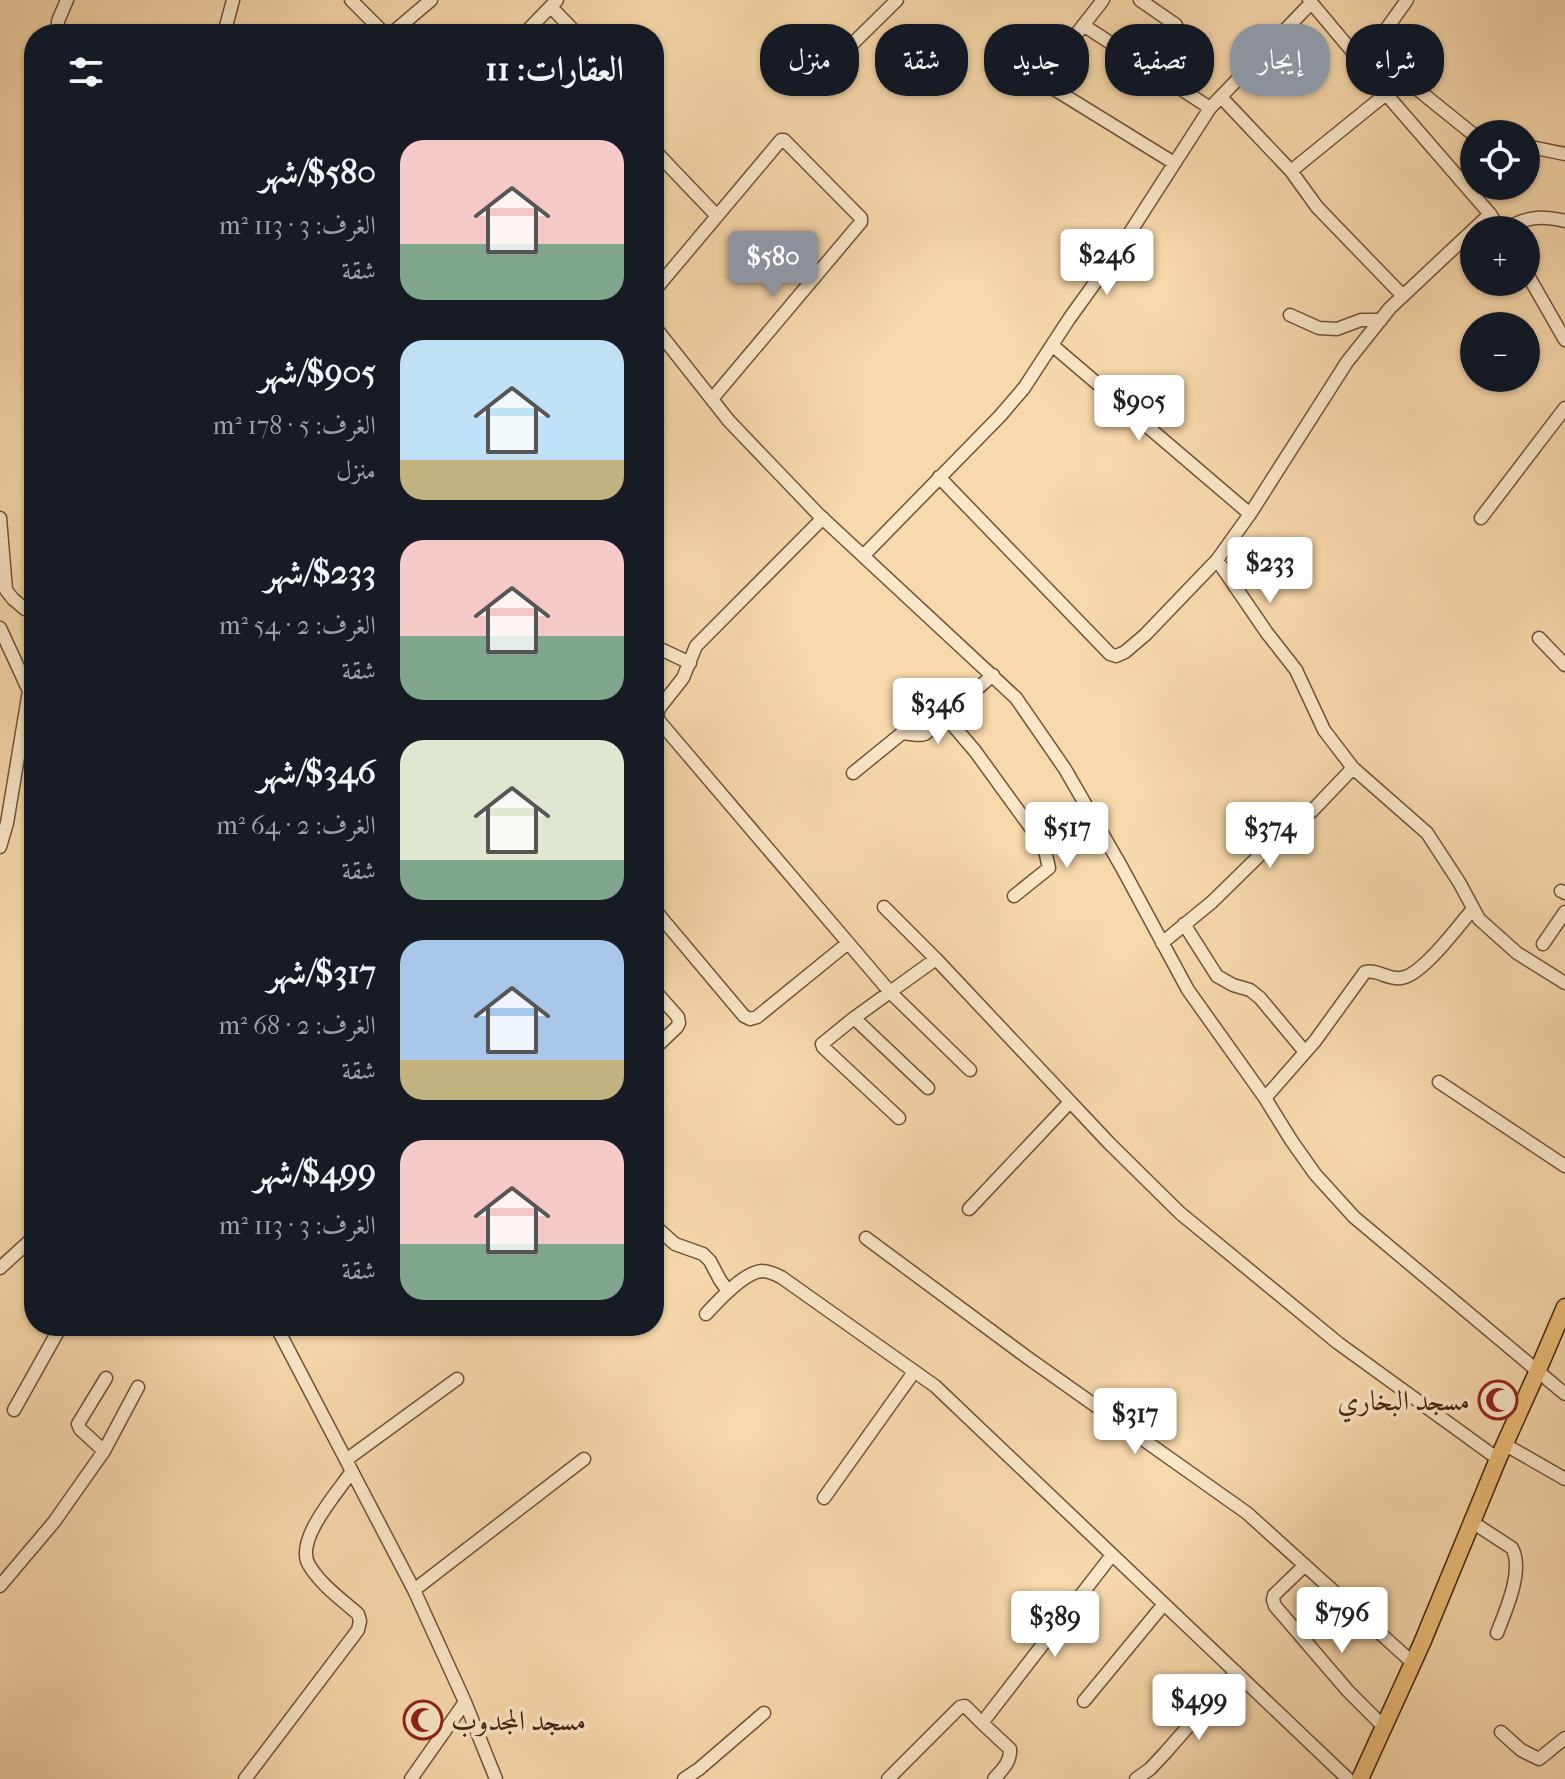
<!DOCTYPE html>
<html lang="ar">
<head>
<meta charset="utf-8">
<style>
  :root { --surface:#171b24; --page:#242831; --text:#f1f3f6; --muted:#9ea1a6; --accent:#8c9099 }
  body { margin:0; font-family:"IM FELL French Canon",Amiri,serif; background:var(--page); color:var(--text); direction:rtl; height:100vh; display:flex; flex-direction:column; font-size:30px; white-space:nowrap }
  * { box-sizing:border-box; margin:0 }
  p { font-size:26px; color:var(--muted) }
  .icon { flex:none; width:44px; height:44px; fill:none; stroke:currentColor; stroke-width:2; stroke-linecap:round; stroke-linejoin:round }
  .map { position:relative; flex:1; overflow:hidden; direction:ltr }
  .sheet { position:absolute; left:24px; top:24px; width:640px; height:1312px; display:flex; flex-direction:column; background:var(--surface); border-radius:32px; box-shadow:0 2px 6px #0004; direction:rtl }
  .sheet>* { flex:none }
  .hud { position:absolute; left:688px; top:24px; width:756px; height:72px; direction:rtl; display:flex; gap:16px }
  .tools { position:absolute; left:1460px; top:120px; display:grid; gap:16px }
  .tools a { display:grid; place-items:center; width:80px; height:80px; border-radius:50%; background:var(--surface); box-shadow:0 2px 6px #0004; font-size:40px }
  .price { position:absolute; translate:-50% -68px; padding:0 18px; border-radius:8px; background:#fff; color:#222; font-size:26px; line-height:52px; filter:drop-shadow(0 2px 4px #0008) }
  .price::after { content:''; position:absolute; left:50%; top:48px; width:24px; height:18px; margin-left:-12px; background:inherit; clip-path:polygon(0 0,100% 0,50% 100%) }
  .price.on { background:var(--accent); color:#fff }
  ul { padding:0; list-style:none }
  li { display:flex; align-items:center; gap:24px; height:200px; padding:0 40px }
  li span { display:grid; place-items:center; flex:none; width:224px; height:160px; border-radius:24px; color:#555 }
  li>.icon { margin-inline-start:auto }
  span .icon { width:96px; height:96px; fill:#fffc; stroke-width:1 }
  li b { font-size:34px }
  h2 { display:flex; justify-content:space-between; align-items:center; height:96px; padding:0 40px; font-size:34px }
  .chip { padding:0 28px; border-radius:32px; background:var(--surface); box-shadow:0 2px 6px #0004; font-size:28px; line-height:72px }
  .chip.on { background:var(--accent); color:#fff }
  .map>svg:first-child { display:block }
</style>
</head>
<body>
<div class="map">
<svg width="1565" height="1779" viewBox="0 0 1565 1779">
  <rect width="100%" height="100%" fill="#f8d9ab"/>
  <filter id="stains"><feTurbulence type="fractalNoise" baseFrequency=".0025" numOctaves="4"/><feColorMatrix values="0 0 0 0 .2 0 0 0 0 .09 0 0 0 0 .02 0 0 0 .5 -.17"/></filter>
  <radialGradient id="worn" r=".72"><stop offset=".6" stop-color="#630" stop-opacity="0"/><stop offset="1" stop-color="#630" stop-opacity=".3"/></radialGradient>
  <g fill="none" stroke-linecap="round" stroke-linejoin="round">
    <g stroke="#705238" stroke-width="15">
      <path id="minor" d="M351,0L385,34
        M1103,0L1046,73L1044,78L1046,84L1174,163
        M1140,0L1176,25C1176,41 1161,56 1151,70
        M1309,0L1362,63L1386,94L1490,214L1500,230
        M551,7L577,34
        M1083,25L1210,108
        M58,34V21L67,0
        M224,34L233,0
        M391,34L431,0
        M524,34L557,0
        M1370,51L1474,135
        M1367,56L1407,0
        M832,64L897,0
        M1221,97L1291,171L1317,207L1403,296
        M1526,146L1565,154
        M654,150L717,216
        M1291,171L1386,94
        M1490,214L1390,308L1347,362L1250,514L1217,560L1267,633L1296,670L1324,730L1353,768L1427,833L1459,882L1479,919L1517,953L1565,983
        M1503,230C1527,217 1539,215 1565,221
        M1526,272L1565,340
        M654,291L781,140H784L861,218V222L712,399
        M1290,315L1319,328L1337,329L1361,320H1381
        M654,326L729,421L818,514L1016,698L1065,769L1121,866L1188,990L1265,1098L1291,1140L1315,1174L1354,1217L1565,1394
        M1052,345L1250,514
        M939,477L1110,654L1116,656L1125,652L1145,635L1217,560
        M0,518L6,590L13,599L25,609L34,612
        M823,518L696,646L683,678L660,707L657,714L659,721L890,992L936,959
        M1481,518L1565,408
        M864,555L1000,416L1024,388L1069,319L1120,248L1210,108L1311,3
        M0,628L29,691
        M1539,638L1565,665
        M654,646L690,663
        M945,716L975,751L1044,846
        M25,734L34,763
        M853,773L901,734C910,732 916,737 925,734L993,675
        M0,847L7,823L29,691L34,676
        M1561,891L1565,893
        M1014,896L1049,868L1044,846L1091,814
        M884,907L936,959L1109,1143L1180,1213L1338,1343L1498,1459
        M654,909L744,1016L750,1019L757,1017L848,943
        M1184,924L1217,976L1233,985L1250,990L1260,998L1305,1052
        M1162,943L1212,902L1264,851L1312,811L1353,768
        M1543,944L1565,912
        M654,990L678,1017L679,1023L677,1027L654,1049
        M854,1018L928,1088
        M1439,1082L1565,1166
        M1265,1098L1315,1041L1365,972C1378,969 1388,980 1401,978C1422,976 1458,926 1473,909
        M899,1118L823,1047L822,1044L854,1018L890,992L970,1070
        M969,1209L1070,1102
        M656,1227L675,1244L703,1254L710,1261L720,1280L728,1291
        M866,1238L1028,1358L1247,1513L1413,1663
        M0,1268L34,1237
        M706,1314C718,1301 744,1272 762,1271C768,1271 775,1274 781,1277L935,1386L1348,1779
        M276,1326L414,1590L465,1702L496,1779
        M14,1410L61,1326
        M1504,1444L1565,1479
        M104,1451L80,1429L78,1424L106,1378
        M346,1460L457,1379
        M824,1498L914,1372
        M1472,1522L1512,1548C1524,1570 1506,1610 1497,1633
        M1304,1566L1274,1595L1273,1600L1275,1606L1348,1691L1384,1727
        M0,1586L54,1522L104,1451L138,1387
        M414,1590L584,1459
        M1084,1701L1164,1604
        M1501,1732L1521,1750L1539,1759L1565,1738
        M245,1779L358,1630L360,1621L358,1614C341,1599 321,1585 309,1565C294,1540 338,1492 352,1471
        M411,1779L465,1702
        M684,1779L699,1769L764,1713
        M888,1779L960,1707L965,1706L982,1723
        M994,1779C1002,1770 1011,1762 1010,1749L982,1723L1112,1555
        M1136,1779L1150,1769L1165,1753L1236,1672"/>
    </g>
    <g stroke="#432511" stroke-width="19">
      <path id="major" d="M1360,1779L1422,1643L1498,1459L1535,1377L1565,1307"/>
    </g>
    <use href="#minor" stroke="#fae6c8" stroke-width="12"/>
    <use href="#major" stroke="#ecbc76" stroke-width="16"/>
  </g>
  <defs>
    <g id="mosque-ring" transform="scale(2)"><circle r="9.5" fill="#fae6c8" stroke="#8f2418" stroke-width="1.5"/><path d="M3.5-4.9A6 6 0 1 0 3.5 4.9A5 5 0 1 1 3.5-4.9Z" fill="#8f2418"/></g>
  </defs>
  <g fill-rule="evenodd">
    <use href="#mosque-ring" x="1498" y="1400"/>
    <use href="#mosque-ring" x="423" y="1720"/>
  </g>
  <g text-anchor="middle" stroke-width="7" stroke-linejoin="round" paint-order="stroke">
    <g font-size="28" fill="#432511" stroke="#fae6c8" text-anchor="end">
      <text x="1470" y="1410">مسجد البخاري</text>
      <text x="451" y="1730" text-anchor="start">مسجد المجدوب</text>
    </g>
  </g>
  <rect width="100%" height="100%" filter="url(#stains)"/>
  <rect width="100%" height="100%" fill="url(#worn)"/>
</svg>
<div class="tools">
<a><svg class="icon" aria-label="locate" viewBox="0 0 24 24"><circle cx="12" cy="12" r="6"/><path d="M12 2v4M12 18v4M2 12h4M18 12h4"/></svg></a>
<a>+</a>
<a>−</a>
</div>
<b class="price" style="left:1107px;top:297px">$246</b>
<b class="price on" style="left:773px;top:299px">$580</b>
<b class="price" style="left:1139px;top:443px">$905</b>
<b class="price" style="left:1270px;top:605px">$233</b>
<b class="price" style="left:938px;top:746px">$346</b>
<b class="price" style="left:1067px;top:870px">$517</b>
<b class="price" style="left:1270px;top:870px">$374</b>
<b class="price" style="left:1135px;top:1456px">$317</b>
<b class="price" style="left:1342px;top:1655px">$796</b>
<b class="price" style="left:1055px;top:1659px">$389</b>
<b class="price" style="left:1199px;top:1742px">$499</b>
<div class="hud">
<a class="chip">شراء</a>
<a class="chip on">إيجار</a>
<a class="chip">تصفية</a>
<a class="chip">جديد</a>
<a class="chip">شقة</a>
<a class="chip">منزل</a>
</div>
<section class="sheet">
<h2>العقارات: 11<svg class="icon" aria-label="filters" viewBox="0 0 24 24"><path d="M4 7h16M4 17h16"/><circle cx="9" cy="7" r="2"/><circle cx="15" cy="17" r="2"/></svg></h2>
<ul>
<li><span style="background:linear-gradient(#f6c9c9 65%,#7fa58c 0)"><svg class="icon" aria-label="home" viewBox="0 0 24 24"><path d="M3 11l9-7 9 7M6 9v11h12V9"/></svg></span><div><b>$580/شهر</b><p>الغرف: 3 · 113 m²</p><p>شقة</p></div></li>
<li><span style="background:linear-gradient(#bfe0f5 75%,#c2b280 0)"><svg class="icon" aria-label="home" viewBox="0 0 24 24"><path d="M3 11l9-7 9 7M6 9v11h12V9"/></svg></span><div><b>$905/شهر</b><p>الغرف: 5 · 178 m²</p><p>منزل</p></div></li>
<li><span style="background:linear-gradient(#f6c9c9 60%,#7fa58c 0)"><svg class="icon" aria-label="home" viewBox="0 0 24 24"><path d="M3 11l9-7 9 7M6 9v11h12V9"/></svg></span><div><b>$233/شهر</b><p>الغرف: 2 · 54 m²</p><p>شقة</p></div></li>
<li><span style="background:linear-gradient(#dfe7d0 75%,#7fa58c 0)"><svg class="icon" aria-label="home" viewBox="0 0 24 24"><path d="M3 11l9-7 9 7M6 9v11h12V9"/></svg></span><div><b>$346/شهر</b><p>الغرف: 2 · 64 m²</p><p>شقة</p></div></li>
<li><span style="background:linear-gradient(#a9c7e8 75%,#c2b280 0)"><svg class="icon" aria-label="home" viewBox="0 0 24 24"><path d="M3 11l9-7 9 7M6 9v11h12V9"/></svg></span><div><b>$317/شهر</b><p>الغرف: 2 · 68 m²</p><p>شقة</p></div></li>
<li><span style="background:linear-gradient(#f6c9c9 65%,#7fa58c 0)"><svg class="icon" aria-label="home" viewBox="0 0 24 24"><path d="M3 11l9-7 9 7M6 9v11h12V9"/></svg></span><div><b>$499/شهر</b><p>الغرف: 3 · 113 m²</p><p>شقة</p></div></li>
</ul>
</section>
</div>
</body>
</html>
